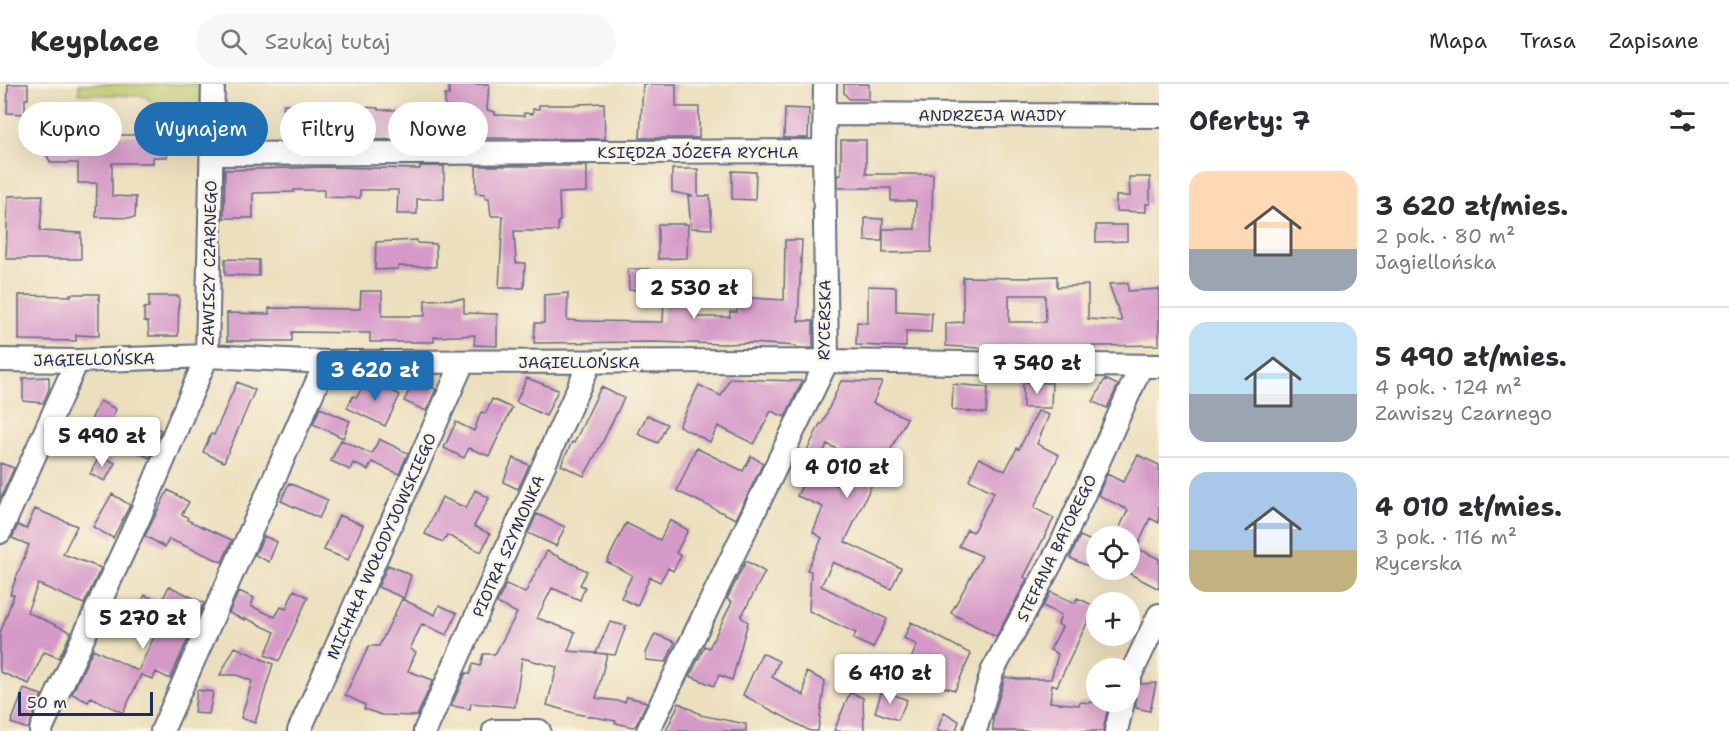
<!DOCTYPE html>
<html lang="pl">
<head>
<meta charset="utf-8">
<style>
  :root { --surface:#fff; --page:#f7f7f7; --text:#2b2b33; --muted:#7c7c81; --line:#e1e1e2; --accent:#1f6fb2 }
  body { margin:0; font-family:"Shantell Sans",sans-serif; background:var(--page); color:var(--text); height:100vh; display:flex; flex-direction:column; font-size:22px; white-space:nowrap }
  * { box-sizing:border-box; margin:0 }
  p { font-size:20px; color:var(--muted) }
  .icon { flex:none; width:33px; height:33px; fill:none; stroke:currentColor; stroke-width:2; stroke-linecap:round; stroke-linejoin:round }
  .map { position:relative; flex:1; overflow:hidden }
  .details { display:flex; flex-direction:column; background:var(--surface); width:570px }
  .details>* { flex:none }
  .top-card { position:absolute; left:18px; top:18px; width:570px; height:54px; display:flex; gap:12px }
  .tools { position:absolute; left:1086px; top:442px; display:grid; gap:12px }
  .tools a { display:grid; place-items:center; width:54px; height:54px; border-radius:50%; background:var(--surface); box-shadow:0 6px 24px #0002; font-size:30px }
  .scale { position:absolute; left:18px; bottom:15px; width:135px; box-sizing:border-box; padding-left:6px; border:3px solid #1b2f5e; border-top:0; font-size:16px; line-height:21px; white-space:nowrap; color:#1b2f5e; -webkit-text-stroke:4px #fcf5e5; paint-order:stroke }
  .price { position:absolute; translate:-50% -51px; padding:0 14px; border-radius:6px; background:#fff; color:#222; font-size:20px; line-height:39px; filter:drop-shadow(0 2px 3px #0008) }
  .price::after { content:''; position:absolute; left:50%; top:36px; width:18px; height:14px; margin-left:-9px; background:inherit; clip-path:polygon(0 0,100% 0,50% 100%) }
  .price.on { background:var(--accent); color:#fff }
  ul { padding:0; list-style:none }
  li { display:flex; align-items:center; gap:18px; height:150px; padding:0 30px }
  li+li { border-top:2px solid var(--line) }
  li span { display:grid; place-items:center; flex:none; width:168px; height:120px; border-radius:18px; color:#555 }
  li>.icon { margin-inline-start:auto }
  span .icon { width:72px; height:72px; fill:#fffc; stroke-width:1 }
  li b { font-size:26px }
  h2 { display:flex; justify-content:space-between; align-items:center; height:72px; padding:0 30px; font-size:26px }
  .chip { padding:0 21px; border-radius:27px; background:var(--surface); box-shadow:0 6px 24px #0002; font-size:21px; line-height:54px }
  .chip.on { background:var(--accent); color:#fff }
  header { display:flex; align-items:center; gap:36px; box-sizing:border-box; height:84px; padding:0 30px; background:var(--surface); border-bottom:2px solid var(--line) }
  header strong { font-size:28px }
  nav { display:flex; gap:33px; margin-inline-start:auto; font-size:21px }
  .search { width:420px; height:54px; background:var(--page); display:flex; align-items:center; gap:15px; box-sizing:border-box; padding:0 21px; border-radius:33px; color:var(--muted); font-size:22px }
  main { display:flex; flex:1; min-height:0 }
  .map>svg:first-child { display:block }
</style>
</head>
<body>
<header>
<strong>Keyplace</strong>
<div class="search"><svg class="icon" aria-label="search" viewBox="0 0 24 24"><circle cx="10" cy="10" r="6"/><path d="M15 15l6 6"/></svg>Szukaj tutaj</div>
<nav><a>Mapa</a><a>Trasa</a><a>Zapisane</a></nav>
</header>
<main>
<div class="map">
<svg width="1159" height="647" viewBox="0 0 1159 647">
  <rect width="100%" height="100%" fill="#fcf5e5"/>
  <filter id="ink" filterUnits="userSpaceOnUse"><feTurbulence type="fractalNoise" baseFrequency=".0167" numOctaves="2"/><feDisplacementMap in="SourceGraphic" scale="12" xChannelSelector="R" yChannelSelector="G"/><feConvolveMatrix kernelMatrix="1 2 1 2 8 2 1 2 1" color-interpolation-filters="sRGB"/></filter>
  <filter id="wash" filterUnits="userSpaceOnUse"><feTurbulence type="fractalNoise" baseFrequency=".008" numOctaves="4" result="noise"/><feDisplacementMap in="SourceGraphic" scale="24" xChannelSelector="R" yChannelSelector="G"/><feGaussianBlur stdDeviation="1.35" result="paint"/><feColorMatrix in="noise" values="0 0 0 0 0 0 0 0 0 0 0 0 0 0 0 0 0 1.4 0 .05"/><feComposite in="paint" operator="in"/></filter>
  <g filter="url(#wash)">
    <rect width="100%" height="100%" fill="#ecdfbd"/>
    <path fill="#bac668" stroke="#6a7a63" stroke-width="1.5" d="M79,0H202L201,24L152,19L145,12L79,10Z"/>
    <g id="blocks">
      <path fill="#d599c8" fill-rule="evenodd" d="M8,0H28V15H25V30L7,29Z
        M449,0H489L487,26L495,28V31L524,32V29L533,30V25H539V21H580V20L604,19L605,55L454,54V55L327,56L281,53L284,20L311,22V26L363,29L364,23L378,24V26H417V33H445V11H449Z
        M643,0H676V23H699V54H640Z
        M844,0H869V15H849L844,9Z
        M227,20H251L252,44L247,45V54L227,55Z
        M785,24L809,25L808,54H784Z
        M112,31V51H153V54L167,55L169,63L167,73H153V79H112V112L136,113L135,134L96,133L97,99H78V79H51L46,70V58L51,50L78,51V32Z
        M841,56H866V90H933L931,168L883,169V145H915L916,117H891V104H838V91H841Z
        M420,82H444V115H417V130H397L398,106H360V114L324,113V106H294V108L253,109V134H224L225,86L327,83L420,85Z
        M476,82H587V108L559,109L560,137L558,138V147H514L516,179H525L524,204H499L503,132H491L489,114H485V110L476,109Z
        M672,85H698V112H710L712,145L691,144L688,112H693L672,108Z
        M732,87L756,88L755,116L732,115Z
        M1129,93H1150V120H1146V128L1116,127V112H1130Z
        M43,111L40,147L81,149V175H6L8,112Z
        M865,134L883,135L882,157H865Z
        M658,140H688L687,174L658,175Z
        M1096,141H1127V157L1096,158Z
        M417,156V159L436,160V183L398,182V185L375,186L376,158Z
        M785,156H802L798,237H813V264H796V262L750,259L724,260L653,258L534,259L535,239H544V211L568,209L567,236L583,237L663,238L664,215L693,217V233H730V228H737V213L784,216Z
        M225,175L259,176V192L225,191Z
        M628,185H649V205L629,206Z
        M1057,192V203L1088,201V235L1122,237L1109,200L1128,199V207L1159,205V261L980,264L946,262V239L963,238V193L1030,194V193ZM1009,211H1045L1046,238H1009Z
        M868,202L896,203V227L932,229L931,248L906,247V263L856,261L857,238L868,239Z
        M361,207H382V232H425V216L464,215V229L497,230V262L474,261L475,251L434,253V258H370V249L292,248V257H227V229L269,230V224L360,225Z
        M70,210H99V252L76,251V257L19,256V211L71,212Z
        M149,212H179L178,252H149L148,238L144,237V224L149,223Z
        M49,293V305L43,319L23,317V294Z
        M367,294L400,311L385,342L347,324L353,312L357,313Z
        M527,294L558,306L546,332L516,318Z
        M730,294L764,296L802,297L785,333L771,327L754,360L718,342L710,358L679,342L699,301L721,312Z
        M415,295L436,305L426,327L404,317Z
        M1105,295L1118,301L1107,324L1093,318Z
        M841,297L882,298L873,319L907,334L890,367L888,366L845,458L901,484L891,505L833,478L821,502L887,535L873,564L853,555L856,549L809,527L811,487L807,486L822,454L813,448L823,423L797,412L803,399L793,395L820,340H822ZM827,360L861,377L847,406L814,391Z
        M237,298L255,306L224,378L203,368L211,350L214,351Z
        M1023,298L1052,299L1051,324H1023Z
        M953,300L988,303L986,329L952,326Z
        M601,303L624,314L602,359L584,392L561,381L572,358L574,359Z
        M492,315L512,324L489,372L469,364L464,374L444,364L456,338L474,347L481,328L486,329Z
        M100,317L116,325L96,371L78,363Z
        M320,324L350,337L343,354L313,340Z
        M1038,327L1049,331L1037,360L1059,371L1034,424L1054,434L1024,493L1027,495L996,553L951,529L982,472L959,462L967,445L973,448L994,408L969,396L979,374L1005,387L1017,364L1019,365Z
        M647,331L667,340L658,359L638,350Z
        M141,336L161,346L150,374L129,365Z
        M379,355L408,369L399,390L372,378L368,386L353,379L350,386L331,377L341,356L372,370Z
        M696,364L743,387L751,372L763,379L736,435L677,407Z
        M100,371L115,379L105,397L90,390Z
        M1138,371L1159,381V439L1150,434L1137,464L1159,475V505L1130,490V453H1115L1128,426L1098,411L1107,390L1123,398Z
        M513,374L529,381L518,405L503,398Z
        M0,379L14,384L0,415Z
        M289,399L328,416L319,434L281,417Z
        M168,406L189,418L182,430L188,434L187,436L232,456L222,478L169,455L165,463L145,452Z
        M475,406L489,414L474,442L490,450L481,468L447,451L443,458L425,450L442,413L466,424Z
        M112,410L130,421L113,454L93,443Z
        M35,425L77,442L63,470L101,484L84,520L38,500L27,528L71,548L59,574L44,568L29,600L0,588V549L14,511L10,510L29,461L12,454L18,441L26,445Z
        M537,430L565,443L556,462L528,449Z
        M339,431L363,441L348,476L324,466Z
        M670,436L688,446L676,469L681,472L673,487L668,484L660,498L650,493L637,522L621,514L632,491L607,478L626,439L660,456Z
        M264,452L277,458L269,478L255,471Z
        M1080,452L1096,459V470L1090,483L1070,474Z
        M547,467L587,487L580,501L585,503L580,516L552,504L537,534L575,548L568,567L607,570L596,614L625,618L627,613L647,618L636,641L633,643L615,639L616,637L577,630L547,621L557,583L522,574L515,623L471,619L470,625L451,622L466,589L470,590L473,580L480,582L483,570H495L517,529L497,519L506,500L525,509Z
        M746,477L765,488L741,533L748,538L732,596L719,591L714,602L690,592L705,562L709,564L732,518L727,515Z
        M388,481L411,491L404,514L378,503Z
        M169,502L204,519L170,595L156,588L153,595L141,591L123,629L91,613L88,618L72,610L93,565L138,587L154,553L128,544L145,511L161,519Z
        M294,506L308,513L279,577L265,571L275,548L245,534V536L229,529L239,507L254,514L251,522L275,533L281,523L286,525Z
        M1051,508L1075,519L1077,514L1095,522L1057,602L1052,600L1050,618L1079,621L1080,618L1090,619V618H1109L1103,647H993V634L1005,593L1018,595H1051L1058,570L1050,566L1062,543L1058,540L1061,531L1043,522Z
        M402,515L435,531L439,521L457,529L447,551L422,540L410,565L416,568L408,587L433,596L417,632L382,631L364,625L365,621L345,611L369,562H379Z
        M610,538L626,542L615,571L596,569Z
        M911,538L971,570L955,606L917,596L916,598L903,593L917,561L904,554Z
        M655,550L675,558L666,578L646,576V569Z
        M235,563L273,580L255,639L241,634L252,597L237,591H220Z
        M762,569L779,577L772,593L804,612L806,588L825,597L818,647H810L743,611Z
        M1156,599L1150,627L1136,624V615L1134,610L1135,604L1140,600Z
        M24,605L42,611L28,645L11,639Z
        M197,606L213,608L209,630L194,629Z
        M882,606L907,616L898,636L875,628Z
        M850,608L863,614L864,647H834Z
        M679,619L700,630V631L746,640V647H666Z
        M944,628L959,637L956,647H937Z"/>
    </g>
  </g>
  <g filter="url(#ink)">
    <use href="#blocks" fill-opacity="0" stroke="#646d7f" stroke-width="1.5"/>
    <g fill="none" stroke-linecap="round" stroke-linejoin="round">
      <g stroke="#646d7f" stroke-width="26">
        <path id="minor" d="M825,30L1159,32
          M212,70L824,67
          M0,276L77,277L207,272L326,278L827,277L1159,282
          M0,448L77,277
          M1130,592L1159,531
          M41,647L42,643L142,427L207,272L213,0
          M162,647L326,278
          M299,647L463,278
          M425,647L590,278
          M494,647H539
          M648,647L827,277L824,67L825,0
          M975,647L992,588L1061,461L1141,282
          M1116,647L1123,618"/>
      </g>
      <use href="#minor" stroke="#fff" stroke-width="22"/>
    </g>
  </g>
  <g text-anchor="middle" stroke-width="6" stroke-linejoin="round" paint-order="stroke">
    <g font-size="16" fill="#1b2f5e" stroke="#fcf5e5">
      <text x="992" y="37">ANDRZEJA WAJDY</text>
      <text x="698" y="74">KSIĘDZA JÓZEFA RYCHLA</text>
      <text transform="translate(209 179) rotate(-89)" y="6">ZAWISZY CZARNEGO</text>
      <text transform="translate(824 236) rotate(-89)" y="6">RYCERSKA</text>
      <text transform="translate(94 275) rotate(-1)" y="6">JAGIELLOŃSKA</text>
      <text x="579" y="284">JAGIELLOŃSKA</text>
      <text transform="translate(381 462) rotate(-66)" y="6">MICHAŁA WOŁODYJOWSKIEGO</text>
      <text transform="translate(508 462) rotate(-66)" y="6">PIOTRA SZYMONKA</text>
      <text transform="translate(1056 464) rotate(-64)" y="6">STEFANA BATOREGO</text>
    </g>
  </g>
</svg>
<div class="tools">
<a><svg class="icon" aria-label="locate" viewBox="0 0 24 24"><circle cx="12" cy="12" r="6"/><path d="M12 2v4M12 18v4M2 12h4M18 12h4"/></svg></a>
<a>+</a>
<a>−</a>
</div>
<div class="scale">50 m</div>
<b class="price" style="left:694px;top:236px">2 530 zł</b>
<b class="price" style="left:1037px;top:311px">7 540 zł</b>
<b class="price on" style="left:375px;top:318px">3 620 zł</b>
<b class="price" style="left:102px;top:384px">5 490 zł</b>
<b class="price" style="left:847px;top:415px">4 010 zł</b>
<b class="price" style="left:143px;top:566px">5 270 zł</b>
<b class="price" style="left:890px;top:621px">6 410 zł</b>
<div class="top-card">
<a class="chip">Kupno</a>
<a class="chip on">Wynajem</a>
<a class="chip">Filtry</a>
<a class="chip">Nowe</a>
</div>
</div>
<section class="details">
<h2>Oferty: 7<svg class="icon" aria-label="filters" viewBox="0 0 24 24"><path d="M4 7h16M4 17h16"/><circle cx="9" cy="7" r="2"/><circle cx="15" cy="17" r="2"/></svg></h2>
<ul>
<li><span style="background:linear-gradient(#ffd9b3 65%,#9aa5b1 0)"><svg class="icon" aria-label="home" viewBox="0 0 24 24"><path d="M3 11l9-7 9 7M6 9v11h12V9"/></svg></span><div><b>3 620 zł/mies.</b><p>2 pok. · 80 m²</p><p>Jagiellońska</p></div></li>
<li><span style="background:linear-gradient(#bfe0f5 60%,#9aa5b1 0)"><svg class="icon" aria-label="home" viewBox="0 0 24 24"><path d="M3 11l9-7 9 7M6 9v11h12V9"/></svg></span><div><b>5 490 zł/mies.</b><p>4 pok. · 124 m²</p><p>Zawiszy Czarnego</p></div></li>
<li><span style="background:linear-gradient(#a9c7e8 65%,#c2b280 0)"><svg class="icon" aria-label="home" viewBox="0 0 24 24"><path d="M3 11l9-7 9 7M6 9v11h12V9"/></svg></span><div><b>4 010 zł/mies.</b><p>3 pok. · 116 m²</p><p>Rycerska</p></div></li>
</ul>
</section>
</main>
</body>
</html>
